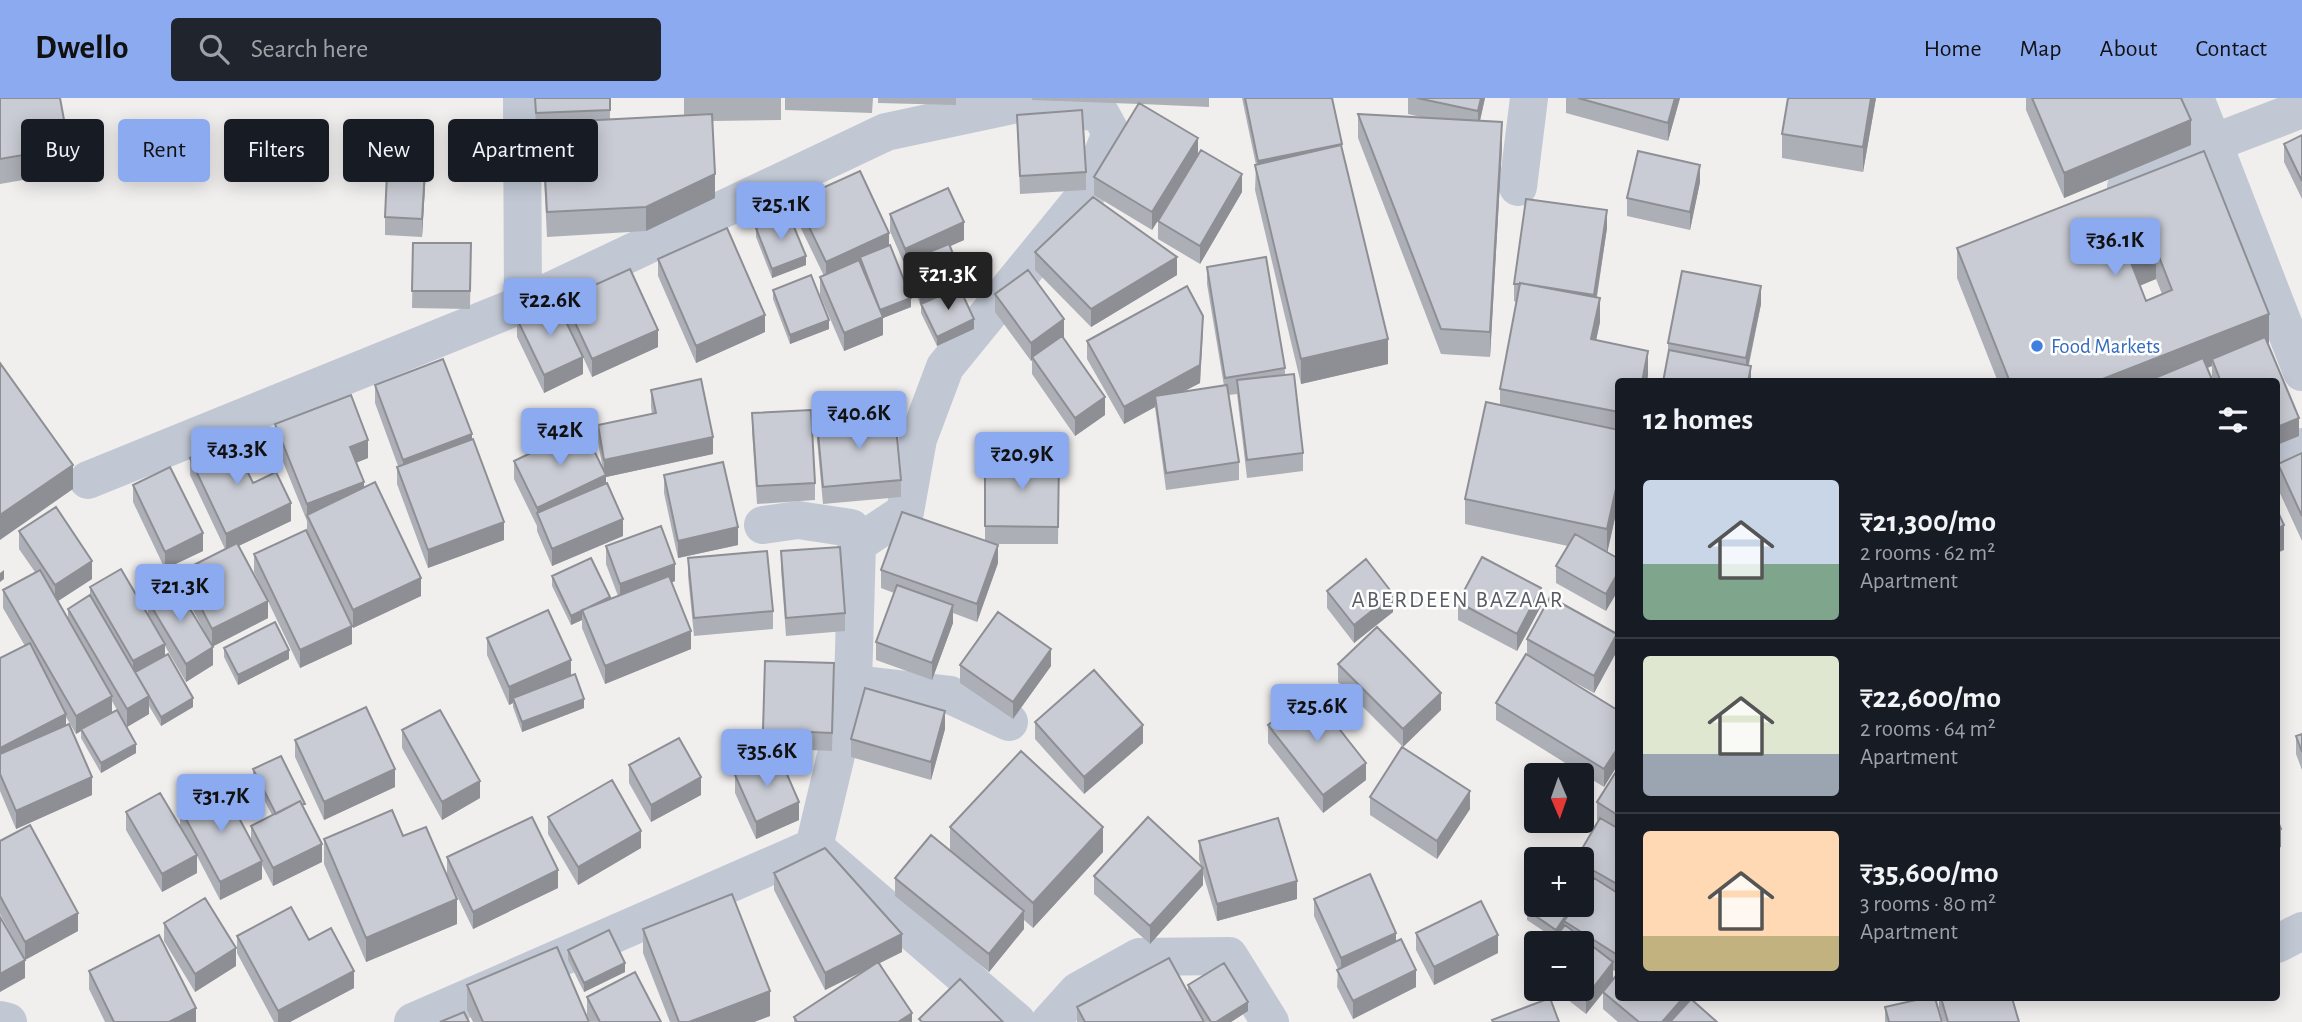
<!DOCTYPE html>
<html lang="en">
<head>
<meta charset="utf-8">
<style>
  :root { --surface:#171b24; --page:#20242c; --text:#f1f3f6; --muted:#9ea1a6; --line:#363941; --accent:#8caaf0 }
  body { margin:0; font-family:"Alegreya Sans",sans-serif; background:var(--page); color:var(--text); height:100vh; display:flex; flex-direction:column; font-size:26px; white-space:nowrap }
  * { box-sizing:border-box; margin:0 }
  p { font-size:23px; color:var(--muted) }
  .icon { flex:none; width:38px; height:38px; fill:none; stroke:currentColor; stroke-width:2; stroke-linecap:round; stroke-linejoin:round }
  .map { position:relative; flex:1; overflow:hidden }
  .drawer { position:absolute; left:1615px; top:280px; width:665px; height:623px; display:flex; flex-direction:column; background:var(--surface); border-radius:7px; box-shadow:0 4px 18px #0003 }
  .drawer>* { flex:none }
  .guide { position:absolute; left:21px; top:21px; width:665px; height:63px; display:flex; gap:14px }
  .needle { width:46px; rotate:178deg }
  .tools { position:absolute; left:1524px; top:665px; display:grid; gap:14px }
  .tools a { display:grid; place-items:center; width:70px; height:70px; border-radius:7px; background:var(--surface); box-shadow:0 4px 18px #0003; font-size:35px }
  .price { position:absolute; translate:-50% -60px; padding:0 16px; border-radius:7px; background:var(--accent); color:#111; font-size:23px; line-height:46px; filter:drop-shadow(0 2px 4px #0008) }
  .price::after { content:''; position:absolute; left:50%; top:42px; width:21px; height:16px; margin-left:-10px; background:inherit; clip-path:polygon(0 0,100% 0,50% 100%) }
  .price.current { background:#222; color:#fff }
  ul { padding:0; list-style:none }
  li { display:flex; align-items:center; gap:21px; height:175px; padding:0 28px }
  li+li { border-top:2px solid var(--line) }
  li span { display:grid; place-items:center; flex:none; width:196px; height:140px; border-radius:7px; color:#555 }
  li>.icon { margin-inline-start:auto }
  span .icon { width:84px; height:84px; fill:#fffc; stroke-width:1 }
  li b { font-size:30px }
  h2 { display:flex; justify-content:space-between; align-items:center; height:84px; padding:0 28px; font-size:30px }
  .tag { padding:0 24px; border-radius:7px; background:var(--surface); box-shadow:0 4px 18px #0003; font-size:24px; line-height:63px }
  .tag.current { background:var(--accent); color:#111 }
  header { display:flex; align-items:center; gap:42px; box-sizing:border-box; height:98px; padding:0 35px; background:var(--accent); color:#111 }
  header strong { font-size:33px }
  nav { display:flex; gap:38px; margin-inline-start:auto; font-size:24px }
  .search { width:490px; height:63px; background:var(--page); display:flex; align-items:center; gap:18px; box-sizing:border-box; padding:0 24px; border-radius:7px; color:var(--muted); font-size:26px }
  .map>svg:first-child { display:block }
</style>
</head>
<body>
<header>
<strong>Dwello</strong>
<div class="search"><svg class="icon" aria-label="search" viewBox="0 0 24 24"><circle cx="10" cy="10" r="6"/><path d="M15 15l6 6"/></svg>Search here</div>
<nav><a>Home</a><a>Map</a><a>About</a><a>Contact</a></nav>
</header>
<div class="map">
<svg width="2302" height="924" viewBox="0 0 2302 924">
  <rect width="100%" height="100%" fill="#f1eeee"/>
  <g fill="none" stroke-linecap="round" stroke-linejoin="round">
    <path stroke="#c1c8d4" stroke-width="38" d="M522,0L523,206
      M2302,11L2213,45L2302,274
      M1518,89L1529,0
      M2126,89L2213,45L2195,0
      M2277,360L2302,349
      M88,382L523,206L886,34L1022,5L1100,15L1111,35L1087,95L945,269L918,341L905,414L857,446L853,586L814,749
      M763,427L798,422L851,430L857,446
      M853,586L950,597L1009,624
      M2277,846L2302,833
      M0,922L8,924
      M413,924L814,749L1017,924
      M1050,924L1078,893L1139,859L1229,858L1270,924"/>
  </g>
  <path fill="#adafb6" fill-rule="evenodd" d="M0,0L69,49V74L0,86Z
    M535,0H610V21L684,18V0H781V22L712,23L715,100L646,133L547,139L542,39H536Z
    M785,0H873L872,15L785,12Z
    M878,0H956V7L878,5Z
    M1032,0H1209V9L1142,6L1242,94L1200,166L1158,141V123L1174,97L1152,132L1094,97V79L1139,6L1032,2Z
    M1242,0H1332L1342,52L1388,266L1301,286L1255,92L1256,67Z
    M1408,0H1485L1480,23L1502,49L1490,259L1441,256L1358,40V16L1425,20L1408,16Z
    M1566,0H1680L1668,43L1566,15Z
    M1788,0H1876L1863,74L1782,60V36Z
    M2026,0H2181L2191,47L2064,100L2026,12Z
    M1017,17L1086,74V92L1020,96Z
    M2302,37V101L2284,64V46Z
    M2204,53L2299,338L2277,347V284H2214L2212,279V268L2207,270L2213,284H1998L1957,180V150ZM2156,181L2162,196L2146,203L2140,187Z
    M426,72L422,139L385,137V119Z
    M1700,84L1690,132L1627,118V100Z
    M796,102L889,147L911,209L883,220V237L844,253L820,197V179L824,178L796,120Z
    M890,116L964,142L950,148L963,189L960,190L974,231L937,248L921,215V206L936,199L920,206L907,172V168H905L890,133Z
    M756,130L806,167L772,180L756,139Z
    M1607,130L1597,199L1600,224L1596,242L1648,277L1647,284H1619V402L1607,454L1606,513L1556,485V468L1568,448L1465,426V401L1500,307V291L1516,204L1514,203V186Z
    M413,145H471L470,211L412,210Z
    M1035,154L1177,177L1091,229L1035,172Z
    M658,161L765,234L696,265L658,178Z
    M1207,169L1285,270V277L1303,355V373L1247,380L1237,296L1229,297L1239,364V382L1166,392L1155,309L1124,326L1087,261V243L1203,235L1200,285L1184,293L1224,288L1207,186Z
    M773,192L829,231L790,246L773,201Z
    M995,196L1064,239L1063,240L1105,317L1075,338L1032,276V262L1031,263L995,214Z
    M564,201L658,249L592,279L583,259V276L544,295L517,239V221L564,219Z
    M1761,206L1749,267L1751,284L1668,257V245Z
    M375,287L472,341L504,442L428,470L397,386V369L398,368L375,305Z
    M651,292L713,356L606,379V385L623,438L552,468L537,433V428L514,381V363L603,371L598,345V327L652,316L651,309Z
    M752,315L815,385V402L757,406L752,333Z
    M817,324L901,382V399L823,406L817,342Z
    M275,326L368,360L356,365L364,390L421,498L353,530L352,528V546L300,570L254,474V456L307,434V423L275,344Z
    M2302,355V443L2278,391V366Z
    M190,360L253,385L291,423L238,448L268,520L213,548V567L186,584L165,548V557L193,609L161,628L149,608V616L127,629L136,655L101,675L81,640V633L76,636L66,619V627L92,697L16,731L0,693V560L25,548L3,510V492L35,474L19,451V433L92,481L58,503L68,520V511L90,498V489L148,517V503L211,546L182,491V473L225,451L190,377ZM112,603L117,612L112,614Z
    M985,360L1059,361L1058,446H993L998,465L977,524L953,515V525L932,582L876,562V544L894,495L881,490V472L985,443Z
    M664,377L738,447L678,460L664,395Z
    M133,387L203,453L165,471L133,404Z
    M606,448L675,483L671,485L691,551L605,586L582,530V522L571,527L552,488V478L610,501L618,498L606,466Z
    M781,453L845,515V533L786,538L781,471Z
    M688,460L773,513V531L694,538L688,478Z
    M1327,493L1393,514L1354,545L1327,510Z
    M1458,504L1541,508L1517,553L1458,522Z
    M487,540L571,578L584,610L522,634L513,609V605L509,607L487,557Z
    M1527,541L1617,553L1594,595L1559,576L1619,613L1604,689L1496,622V605L1527,557Z
    M224,550L289,561L238,587L224,559Z
    M1338,566L1441,612L1403,649L1338,584Z
    M960,567L1051,568L1013,621L960,585Z
    M834,583L832,653L763,650V632Z
    M1035,624L1143,645L1084,696L1035,641Z
    M1268,627L1366,682L1323,715L1268,645Z
    M945,631L931,682L851,659V641Z
    M402,632L480,700L442,722L402,650Z
    M2302,636V672L2296,656V638Z
    M295,642L395,689L324,722L295,659Z
    M629,667L701,697L651,724L629,685Z
    M1619,669V900H1698L1694,903L1717,924H1618L1603,911V895L1586,916L1554,891H1582L1554,840L1527,822V812L1587,790L1589,787L1582,783V761L1599,723L1597,722V704ZM1613,872L1618,875L1613,881Z
    M253,671L305,712L322,764L273,788L262,767V781L220,802L197,758V775L162,794L126,732V714L190,746L180,728V710L251,742V728L272,717L253,680Z
    M735,677L799,722L756,741L735,695Z
    M1370,699L1470,711L1437,761L1370,717Z
    M548,719L641,750L578,787L548,736Z
    M950,729L1103,754L1033,830L1024,822V831L989,874L895,798V780L950,752Z
    M403,738L457,826L366,864L324,766V741Z
    M0,743L78,833L25,862L0,816Z
    M1199,743L1297,801L1217,823L1203,776V787L1150,846L1094,796V778L1201,768L1199,761Z
    M447,759L558,790L473,831L447,777Z
    M774,775L902,854L880,865L912,924H794V919L865,872L825,892L774,792Z
    M1314,801L1396,843L1416,889L1353,921L1337,889L1338,871L1314,818Z
    M164,825L236,868L195,894L164,843Z
    M643,831L770,918L754,924H670L643,855Z
    M1416,835L1498,855L1434,887L1416,852Z
    M237,838L309,842L354,890L290,924H274L237,855Z
    M568,852L625,874L584,894L568,862Z
    M89,873L196,924H105L89,891Z
    M467,887L589,924H473L467,912Z
    M1188,887L1248,913L1231,924H1205L1196,909L1204,924H1077V909L1188,894Z
    M587,899L661,924H590L587,917Z
    M1939,900H2012L2019,924H1943L1939,910Z
    M1885,909L1942,924H1885Z"/>
  <path fill="#8d8f94" d="M1481,0H1485L1478,31V13Z
    M1675,0H1680L1668,43V25Z
    M1871,0H1876L1863,74V49Z
    M2191,22V47L2064,100V75Z
    M1502,24V49L1490,259V234Z
    M1198,40V58L1152,132V114Z
    M1342,46V64L1258,81V63Z
    M426,54V72L422,139V121Z
    M1700,67V84L1690,132V114Z
    M715,76V100L646,133V109Z
    M1242,76V94L1200,166V148Z
    M1607,112V130L1594,215V197Z
    M964,124V142L908,167L907,163V168H905V151Z
    M889,135V153L860,159V166L826,182V164Z
    M2156,151V181L2130,192V162Z
    M806,158V167L772,180V171Z
    M1177,159V177L1091,229V211Z
    M963,180V189L920,206V196Z
    M1761,188V206L1746,278V260Z
    M911,200V209L883,220V237L844,253V235L880,212Z
    M1600,200V224L1591,266V241Z
    M2269,216V246L2215,267L2212,261V268L2173,284H2095Z
    M765,217V234L696,265V248Z
    M1203,218L1200,285L1156,308L1155,298V309L1124,326V309Z
    M974,221V231L937,248V239Z
    M1064,221V239L1034,261L1032,259V262L1031,263V245Z
    M829,222V231L790,246V237Z
    M658,232V249L592,279V261Z
    M1388,241V266L1301,286V261Z
    M1648,253V277L1647,284H1642Z
    M583,259V276L544,295V277Z
    M1751,268V284H1748Z
    M1105,299V317L1075,338V320Z
    M2299,320V338L2277,347V329Z
    M472,336V354L403,380V362Z
    M713,339V356L606,379V395L537,415V428V410L604,378V362Z
    M368,342V360L350,367V349Z
    M73,367V391L0,442V417Z
    M1619,377V402L1607,456V431Z
    M364,384V402L307,417V406Z
    M291,405V423L226,454V436Z
    M623,421V438L552,468V451Z
    M504,424V442L428,470V452Z
    M2284,427V452L2277,455V431Z
    M738,429V447L678,460V443Z
    M203,435V453L165,471V454Z
    M998,447V465L977,524V506Z
    M92,463V481L55,505V487Z
    M675,466V483L620,504V486Z
    M4,472V481L0,484V475Z
    M1619,473V491L1606,513V496Z
    M421,480V498L353,530V512Z
    M1541,490V508L1517,553V536Z
    M1393,496V514L1354,545V527Z
    M268,503V520L212,549V531Z
    M953,507V525L932,582V565Z
    M582,512V522L571,527V518Z
    M352,528V546L300,570V552Z
    M691,533V551L605,586V568Z
    M1617,536V553L1594,595V578Z
    M165,546V564L133,581V563Z
    M213,549V567L186,584V566Z
    M1051,551V568L1013,621V604Z
    M289,552V561L238,587V577Z
    M571,562V579L513,600V605L509,607V589Z
    M1441,595V612L1403,649V631Z
    M112,598V615L76,636V618Z
    M149,598V616L127,629V611Z
    M193,600V609L161,628V619Z
    M584,601V610L522,634V624Z
    M945,613V631L931,682V664Z
    M66,616V634L0,668V650Z
    M1143,627V645L1084,696V679Z
    M136,646V655L101,675V665Z
    M1619,648V665L1604,689V671Z
    M1366,665V682L1323,715V697Z
    M395,671V689L324,722V704Z
    M92,679V697L16,731V713Z
    M701,679V697L651,724V707Z
    M480,683V700L442,722V704Z
    M1470,693V711L1437,761V743Z
    M799,704V722L756,741V724Z
    M1103,729V754L1033,830V805Z
    M2281,731V749L2277,751V733Z
    M641,733V750L578,787V769Z
    M322,746V764L273,788V770Z
    M197,757V775L162,794V776Z
    M262,763V781L220,802V784Z
    M1203,770V787L1150,846V828Z
    M558,772V790L473,831V814Z
    M1297,783V801L1217,823V806Z
    M457,801V826L366,864V840Z
    M1573,807H1580L1564,823V829L1556,841V832Z
    M1024,813V831L989,874V856Z
    M78,815V833L25,862V844Z
    M1396,835V852L1341,878V860Z
    M902,836V854L825,892V875Z
    M1498,837V855L1434,887V869Z
    M236,850V868L195,894V876Z
    M25,862V880L0,894V876Z
    M1613,864V882L1586,916V899Z
    M625,865V874L584,894V885Z
    M1416,872V889L1353,921V903Z
    M354,873V890L290,924H278V913Z
    M770,893V918L754,924H689Z
    M1683,900H1698L1677,924H1662Z
    M1248,904V913L1231,924H1216Z
    M196,910V924H169Z
    M912,915V924H900V923Z"/>
  <path fill="#c9ccd4" stroke="#8d8f94" stroke-width="2" fill-rule="evenodd" d="M0,0H60L69,49L0,61Z
    M535,0H610V12L536,15Z
    M1245,0H1332L1342,46L1258,63Z
    M1417,0H1481L1478,13Z
    M1578,0H1675L1668,25Z
    M1788,0H1871L1863,49L1782,36Z
    M2032,0H2181L2191,22L2064,75Z
    M1139,5L1198,40L1152,114L1094,79Z
    M1082,12L1086,74L1020,78L1017,17Z
    M712,16L715,76L646,109L547,114L542,25Z
    M1358,16L1502,24L1490,234L1441,231Z
    M2302,37V83L2284,46Z
    M1341,47L1388,241L1301,261L1255,67Z
    M1201,52L1242,76L1200,148L1158,123Z
    M388,53L426,54L422,121L385,119Z
    M1638,53L1700,67L1690,114L1627,100Z
    M2204,53L2269,216L2095,284H2010L1957,150ZM2156,151L2172,192L2146,203L2130,162Z
    M860,73L889,135L826,164L796,102Z
    M948,90L964,124L905,151L890,116Z
    M1093,99L1177,159L1091,211L1035,154Z
    M1526,101L1607,112L1594,197L1520,185V186H1514Z
    M789,117L806,158L772,171L756,130Z
    M727,130L765,217L696,248L658,161Z
    M413,145H471L470,193H412Z
    M949,146L963,180L920,196L907,163Z
    M890,147L911,200L880,212L860,159Z
    M1266,159L1285,270L1225,280L1207,169Z
    M859,162L883,219L844,235L820,179Z
    M630,171L658,232L592,261L564,201Z
    M1028,172L1064,221L1031,245L995,196Z
    M1682,173L1761,188L1746,260L1668,245Z
    M811,177L829,222L790,237L773,192Z
    M1520,185L1600,200L1591,241L1648,253L1642,284H1619V314L1500,291Z
    M1187,188L1203,218L1200,267L1124,309L1087,243Z
    M959,189L974,221L937,239L921,206Z
    M556,203L583,259L544,277L517,221Z
    M1062,238L1105,299L1075,320L1032,259Z
    M2265,239L2299,320L2277,329V284H2221L2212,261Z
    M1669,252L1751,268L1748,284H1663Z
    M2203,260L2213,284H2145Z
    M443,261L472,336L403,362L375,287Z
    M0,265L73,367L0,417Z
    M1294,276L1303,355L1247,362L1237,282Z
    M701,281L713,339L604,362L598,327L656,315L651,292Z
    M1227,287L1239,364L1166,375L1155,298Z
    M351,297L368,342L350,349L364,384L307,406L275,326Z
    M1486,304L1619,332V377L1607,431L1465,401Z
    M811,312L815,385L757,388L752,315Z
    M895,318L901,382L823,389L817,324Z
    M583,330L606,377L537,410L514,363Z
    M231,340L253,385L276,374L291,405L226,436L190,360Z
    M473,341L504,424L428,452L397,369Z
    M2302,355V418L2278,366Z
    M985,360L1059,361L1058,429L985,428Z
    M723,364L738,429L678,443L664,377Z
    M170,369L203,435L165,454L133,387Z
    M375,384L421,480L353,512L307,417Z
    M607,385L623,421L552,451L537,415Z
    M56,409L92,463L55,487L19,433Z
    M2277,412L2284,427L2277,431Z
    M902,414L998,447L977,506L881,472Z
    M661,428L675,466L620,486L606,448Z
    M306,432L352,528L300,552L254,456Z
    M1575,436L1619,461V473L1606,496L1556,468Z
    M237,445L268,503L212,531L182,473Z
    M840,449L845,515L786,520L781,453Z
    M767,453L773,513L694,520L688,460Z
    M1482,459L1541,490L1517,536L1458,504Z
    M591,460L610,499L571,518L552,478Z
    M1366,461L1393,496L1354,527L1327,493Z
    M121,471L165,546L133,563L90,489Z
    M40,472L112,598L76,618L3,492Z
    M669,478L691,533L605,568L582,512Z
    M175,486L213,549L186,566L148,503Z
    M897,487L953,507L932,565L876,544Z
    M90,497L149,598L127,611L68,511Z
    M1550,499L1617,536L1594,578L1527,541Z
    M548,512L571,562L509,589L487,540Z
    M998,514L1051,551L1013,604L960,567Z
    M275,524L289,552L238,577L224,550Z
    M1377,529L1441,595L1403,631L1338,566Z
    M30,545L66,616L0,650V560Z
    M168,556L193,600L161,619L135,574Z
    M1526,556L1619,613V648L1604,671L1496,605Z
    M765,563L834,565L832,635L763,632Z
    M1094,572L1143,627L1084,679L1035,624Z
    M575,576L584,601L522,624L513,600Z
    M865,590L945,613L931,664L851,641Z
    M1311,595L1366,665L1323,697L1268,627Z
    M366,609L395,671L324,704L295,642Z
    M117,612L136,646L101,665L81,631Z
    M440,612L480,683L442,704L402,632Z
    M69,626L92,679L16,713L0,676V656Z
    M2302,636V654L2296,638Z
    M679,640L701,679L651,707L629,667Z
    M1402,649L1470,693L1437,743L1370,699Z
    M1021,653L1103,729L1033,805L950,729Z
    M281,658L305,706L302,707L300,703L276,716L253,671Z
    M779,658L799,704L756,724L735,677Z
    M1619,669V718L1597,704Z
    M612,682L641,733L578,769L548,719Z
    M222,688L262,763L220,784L180,710Z
    M160,695L197,757L162,776L126,714Z
    M300,703L322,746L273,770L251,728Z
    M392,712L403,738L426,729L457,801L366,840L324,741Z
    M532,719L558,772L473,814L447,759Z
    M1148,719L1203,770L1150,828L1094,778Z
    M1278,720L1297,783L1217,806L1199,743Z
    M1600,720L1619,731V787L1582,766V761H1576Z
    M2277,721L2281,731L2277,733Z
    M30,727L78,815L25,844L0,798V743Z
    M931,737L1024,813L989,856L895,780Z
    M825,750L902,836L825,875L774,775Z
    M1370,776L1396,835L1341,860L1314,801Z
    M1594,780L1619,796V858L1564,823L1576,807H1582V797Z
    M1582,784L1587,788L1582,794Z
    M732,796L770,893L689,924H679L643,831Z
    M1536,799V807H1573L1556,832L1527,812Z
    M205,800L236,850L195,876L164,825Z
    M1481,803L1498,837L1434,869L1416,835Z
    M291,809L309,842L331,830L354,873L278,913L237,838Z
    M0,819L25,862L0,876Z
    M1565,827L1613,864L1586,899L1576,891H1582V845H1550Z
    M609,832L625,865L584,885L568,852Z
    M159,837L196,910L169,924H114L89,873Z
    M1401,841L1416,872L1353,903L1337,872Z
    M557,849L589,924H483L467,887Z
    M1169,860L1204,924H1085L1077,909Z
    M878,864L912,915L900,923L901,924H797L794,919Z
    M1224,865L1248,904L1216,924H1211L1188,887Z
    M635,874L661,924H600L587,899Z
    M1619,874V900H1683L1662,924H1639L1603,894Z
    M960,881L1003,924H922L919,921Z
    M1550,900L1559,924H1493L1492,922Z
    M1925,900H1935L1942,924H1889L1885,909Z
    M1941,900H2012L2019,924H1948Z
    M1691,901L1717,924H1670Z
    M464,914L469,924H440Z"/>
  <circle fill="#3f7fe0" stroke="#fff" stroke-width="2.5" cx="2037" cy="248" r="7"/>
  <g text-anchor="middle" stroke-width="5" stroke-linejoin="round" paint-order="stroke">
    <g font-size="21" fill="#366cbe" stroke="#fff" text-anchor="start">
      <text x="2051" y="255">Food Markets</text>
    </g>
    <g font-size="23" letter-spacing="2" fill="#5a5d63" stroke="#fff">
      <text x="1458" y="509">ABERDEEN BAZAAR</text>
    </g>
  </g>
</svg>
<div class="tools">
<a><svg class="needle" viewBox="-14 -14 28 28"><path d="M0-13l5 13h-10z" fill="#e53935"/><path d="M0 13l5-13h-10z" fill="#9ea1a6"/></svg></a>
<a>+</a>
<a>−</a>
</div>
<b class="price" style="left:781px;top:144px">₹25.1K</b>
<b class="price" style="left:2115px;top:180px">₹36.1K</b>
<b class="price current" style="left:948px;top:214px">₹21.3K</b>
<b class="price" style="left:550px;top:240px">₹22.6K</b>
<b class="price" style="left:859px;top:353px">₹40.6K</b>
<b class="price" style="left:560px;top:370px">₹42K</b>
<b class="price" style="left:237px;top:389px">₹43.3K</b>
<b class="price" style="left:1022px;top:394px">₹20.9K</b>
<b class="price" style="left:180px;top:526px">₹21.3K</b>
<b class="price" style="left:1317px;top:646px">₹25.6K</b>
<b class="price" style="left:767px;top:691px">₹35.6K</b>
<b class="price" style="left:221px;top:736px">₹31.7K</b>
<div class="guide">
<a class="tag">Buy</a>
<a class="tag current">Rent</a>
<a class="tag">Filters</a>
<a class="tag">New</a>
<a class="tag">Apartment</a>
</div>
<section class="drawer">
<h2>12 homes<svg class="icon" aria-label="filters" viewBox="0 0 24 24"><path d="M4 7h16M4 17h16"/><circle cx="9" cy="7" r="2"/><circle cx="15" cy="17" r="2"/></svg></h2>
<ul>
<li><span style="background:linear-gradient(#c9d6e8 60%,#7fa58c 0)"><svg class="icon" aria-label="home" viewBox="0 0 24 24"><path d="M3 11l9-7 9 7M6 9v11h12V9"/></svg></span><div><b>₹21,300/mo</b><p>2 rooms · 62 m²</p><p>Apartment</p></div></li>
<li><span style="background:linear-gradient(#dfe7d0 70%,#9aa5b1 0)"><svg class="icon" aria-label="home" viewBox="0 0 24 24"><path d="M3 11l9-7 9 7M6 9v11h12V9"/></svg></span><div><b>₹22,600/mo</b><p>2 rooms · 64 m²</p><p>Apartment</p></div></li>
<li><span style="background:linear-gradient(#ffd9b3 75%,#c2b280 0)"><svg class="icon" aria-label="home" viewBox="0 0 24 24"><path d="M3 11l9-7 9 7M6 9v11h12V9"/></svg></span><div><b>₹35,600/mo</b><p>3 rooms · 80 m²</p><p>Apartment</p></div></li>
</ul>
</section>
</div>
</body>
</html>
